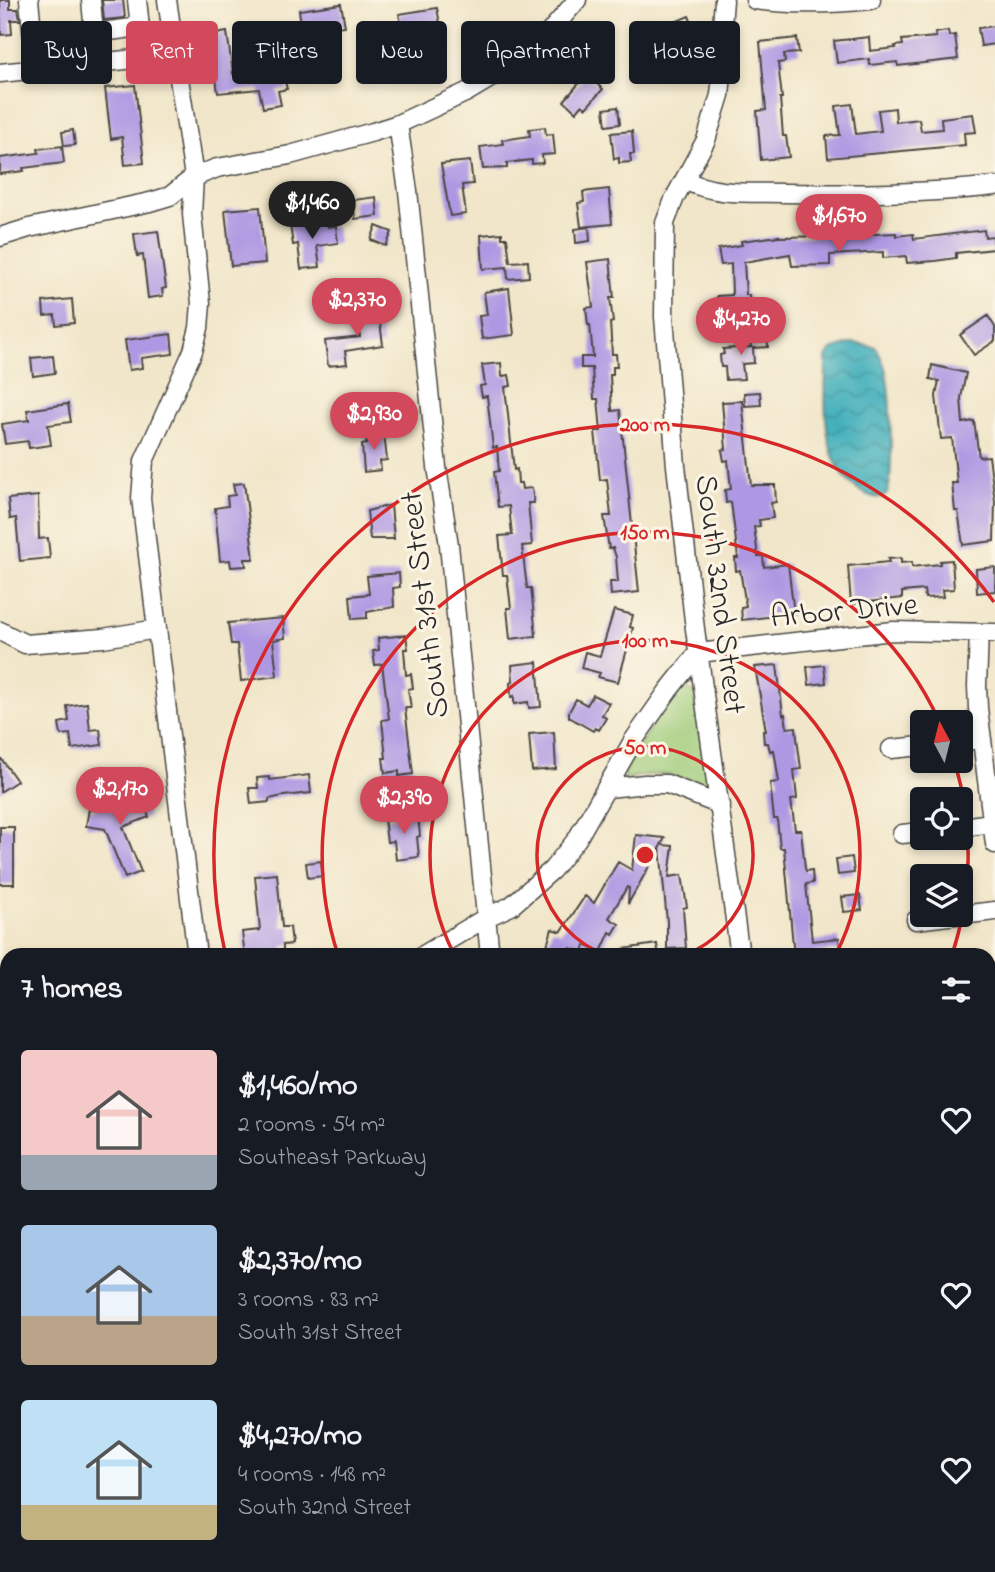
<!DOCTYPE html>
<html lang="en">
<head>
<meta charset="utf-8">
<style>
  :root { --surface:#171b24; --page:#20242c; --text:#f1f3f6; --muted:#9ea1a6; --accent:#d1495b }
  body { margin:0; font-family:"Indie Flower",sans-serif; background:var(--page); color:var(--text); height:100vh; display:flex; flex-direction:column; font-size:26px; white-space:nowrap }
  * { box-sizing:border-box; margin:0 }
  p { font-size:23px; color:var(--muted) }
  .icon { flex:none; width:38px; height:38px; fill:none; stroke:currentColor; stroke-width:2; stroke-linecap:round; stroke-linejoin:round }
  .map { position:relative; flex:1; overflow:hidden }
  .drawer { position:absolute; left:0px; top:948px; width:996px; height:625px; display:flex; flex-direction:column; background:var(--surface); border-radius:21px 21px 0 0; box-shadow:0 4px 10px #0003 }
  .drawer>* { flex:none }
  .banner { position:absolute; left:21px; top:21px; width:954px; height:63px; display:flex; gap:14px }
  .needle { width:46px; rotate:353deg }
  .tools { position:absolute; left:910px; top:710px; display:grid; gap:14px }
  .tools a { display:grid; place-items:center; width:63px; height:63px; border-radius:7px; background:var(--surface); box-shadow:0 4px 10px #0003; font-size:35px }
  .price { position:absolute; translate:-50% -60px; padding:0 16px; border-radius:24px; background:var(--accent); color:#fff; font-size:23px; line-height:46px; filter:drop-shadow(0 2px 4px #0008) }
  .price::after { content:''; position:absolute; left:50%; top:42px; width:21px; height:16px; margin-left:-10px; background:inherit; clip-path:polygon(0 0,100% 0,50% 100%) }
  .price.on { background:#222; color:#fff }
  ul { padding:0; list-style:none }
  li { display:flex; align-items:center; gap:21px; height:175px; padding:0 21px }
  li span { display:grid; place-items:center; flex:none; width:196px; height:140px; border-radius:7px; color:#555 }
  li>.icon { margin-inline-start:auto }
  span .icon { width:84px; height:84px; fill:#fffc; stroke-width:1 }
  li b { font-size:30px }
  h2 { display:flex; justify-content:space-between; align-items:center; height:84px; padding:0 21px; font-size:30px }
  .tag { padding:0 24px; border-radius:7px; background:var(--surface); box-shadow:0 4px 10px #0003; font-size:24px; line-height:63px }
  .tag.on { background:var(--accent); color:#fff }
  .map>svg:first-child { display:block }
</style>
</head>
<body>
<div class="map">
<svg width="995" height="1572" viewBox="0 0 995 1572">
  <defs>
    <pattern id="forest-crowns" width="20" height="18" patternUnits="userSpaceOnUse" patternTransform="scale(1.75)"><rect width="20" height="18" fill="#7eaf68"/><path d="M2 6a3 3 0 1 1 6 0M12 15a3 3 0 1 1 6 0" fill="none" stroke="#678f56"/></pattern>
    <pattern id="water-waves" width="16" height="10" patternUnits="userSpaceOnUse" patternTransform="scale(1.75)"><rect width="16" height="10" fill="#3fafbb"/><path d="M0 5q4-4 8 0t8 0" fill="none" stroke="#358f98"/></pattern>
  </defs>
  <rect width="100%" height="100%" fill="#fcf5e5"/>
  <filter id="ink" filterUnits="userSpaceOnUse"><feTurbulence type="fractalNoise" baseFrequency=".0143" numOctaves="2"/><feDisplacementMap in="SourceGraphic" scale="14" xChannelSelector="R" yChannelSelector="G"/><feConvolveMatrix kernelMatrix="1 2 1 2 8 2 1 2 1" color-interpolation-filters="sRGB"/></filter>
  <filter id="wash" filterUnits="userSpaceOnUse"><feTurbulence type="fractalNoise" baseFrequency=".00686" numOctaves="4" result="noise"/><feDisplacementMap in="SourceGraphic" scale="28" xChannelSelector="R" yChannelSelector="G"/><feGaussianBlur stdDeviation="1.57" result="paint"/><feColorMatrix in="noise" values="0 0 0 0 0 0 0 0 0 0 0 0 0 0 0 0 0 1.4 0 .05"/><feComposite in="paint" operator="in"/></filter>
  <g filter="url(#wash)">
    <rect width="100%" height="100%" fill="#f1e6c9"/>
    <path fill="#9dcb78" stroke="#647b52" stroke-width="2" d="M684,689L696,693L710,780L705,787C693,790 680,777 667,775C653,773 640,776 626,779L624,771C638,749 662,700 684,689Z
      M995,1183V1409H989V1202Z"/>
    <path fill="url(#forest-crowns)" stroke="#546d4a" stroke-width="2" d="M7,997V1318L0,1317V1006Z"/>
    <path fill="url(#water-waves)" stroke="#356d73" stroke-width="2" d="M853,343L876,347C879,354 885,364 886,372C890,388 895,485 886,495C880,500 872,497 866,494C817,470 826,403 826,357L831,350Z"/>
    <g id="blocks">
      <path fill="#ae98e3" d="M0,0H10V9H18L20,20H11L12,34L1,35Z
        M102,0H123L125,18L104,20Z
        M341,4L345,26L302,31L299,10Z
        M437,8L440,24L402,29L399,14Z
        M689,16L696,33L680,39L682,44L651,56L656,68L638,75L632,60L650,53L643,35Z
        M995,26V44L981,46L978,28Z
        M948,31L949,36L955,35L958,59L898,66L897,62L870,65L869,59L837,63L834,41L869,37L870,51L896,48L895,46L903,45L902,40L936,37L935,33Z
        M227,32L233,74L272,66L275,75L283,74L287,89L278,91L281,105L263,108L259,89L218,93L210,35Z
        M797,38L799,53L784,54L785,62L778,63L782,98H780L783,136H786L789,157L761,160L757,111L766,110L760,42Z
        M586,75L603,89L586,108L582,105L576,112L564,101Z
        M135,85L144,163L125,165L122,137L111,139L105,88Z
        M852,104L856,134L881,131L878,110L895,108L896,122L919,119L921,131L942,129L941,118L973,114L976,132L964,133L965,145L828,158L826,136L840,135L836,106Z
        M618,107L620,124L606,126L604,109Z
        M545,127L546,135L553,134L555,154L542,155L543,163L532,164V160L507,163V168L483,169L480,147L503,144L502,140L530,136L529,129Z
        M73,130L75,145L64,146L62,132Z
        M632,131L634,154H630L631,162L619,163V158L614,159L611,133Z
        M62,146L64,163L23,168L24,171L0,174V158L39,153L38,149Z
        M470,161L473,184L462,185L466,214L450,216L441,164Z
        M609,189L612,224L581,227L578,203L584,202L583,192Z
        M376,197L378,216L355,219L353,200Z
        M260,207L265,263L231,266L225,210Z
        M327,220L328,227L336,226L338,243L317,246L320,267L301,269L298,244L293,245L290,225Z
        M376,226L392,232L386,246L371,240Z
        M589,227L590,241L576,243L575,229Z
        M984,230L985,237L993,236L994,249L956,253V258L935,261L907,263L906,256L883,258V252L830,255V265L792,266L790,254L744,262L746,295H749L750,312L718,313L717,296L732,295L731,264L721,265L718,249L742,245L741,241L779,236V237L830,236L896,233V236L913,234L914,239Z
        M158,231L166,288L162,289L163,296L148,298L143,255L137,256L134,234Z
        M502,233V238H507L510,262L528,261L529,277L508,279L507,267L483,269L481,235Z
        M610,259L614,298H610L613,322L610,323L612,354H616L617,367H613V375H610L612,411L620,410L639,592L611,595L610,582H618L616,557L613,548L609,549L604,516H611L607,479L600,480L595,431H601L598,399H594L592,368H581V357H593L590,325H588L586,308L593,307L587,262Z
        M509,288L514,335L482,339L479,316L487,315L484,292Z
        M72,299L74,323L56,325L55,315L44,316L43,302Z
        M378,307L383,345L345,351L347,364L328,366L325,341L360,337L357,310Z
        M988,316L995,327V341L974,355L960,335Z
        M171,334L173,354L141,358L142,368L129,370L125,340Z
        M767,334L768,347L753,348L754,363L742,364L744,379L726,380L725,367H721L720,355L724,354L723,349L751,347L750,335Z
        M53,356L55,373L33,376L31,358Z
        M501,363L502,376L509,375L511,386L505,387L514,470L517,469L518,483H521L522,489L532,488L534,503H528L532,545L522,546L527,588H531L536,636L510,639L507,608H511L507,575H503L499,536L512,535L509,506L498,507L494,472L499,471L497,447L493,448L487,396L482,397L480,386L485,385L482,365Z
        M932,365L966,373L961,398L963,423L974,421L979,457L989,456L995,501L994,541L963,545L958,511H955L952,483H957L952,438L941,439L936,396L939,381L930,379Z
        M760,392L761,405L745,406L744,393Z
        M742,401L751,485H775L776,502L771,503L773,518L759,520L760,526L754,527L758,556H763L764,567L788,564L794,614L742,620L741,607L746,606L740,570L736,571L735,558H738L731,502L726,503L725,490L731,489L728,460L724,461L722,450L726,449L722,402Z
        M68,404L71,422L48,425L51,445L29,448L28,441L5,444L2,424L29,420L27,410Z
        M384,433L387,460L380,461L381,470L364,472L362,445L367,444L366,435Z
        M244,483L254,559H245L246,566L231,567L230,560L220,561L215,508L228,506L227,496L235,495L233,484Z
        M38,496L39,539L48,538L50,558L20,561L16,518L10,519L8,499Z
        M391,505L394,539H370L367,511Z
        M901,558V563L912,562V567L940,564V561L952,560L954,589L942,590L943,597L925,598L924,590L902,592V598L851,604L848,566L889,562L888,559Z
        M995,567V591L977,593L976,569Z
        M399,573L400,587L393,588L394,607L367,612V618L352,619L350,596L369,594L367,576Z
        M614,610L633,615L630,627L633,628L618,682L598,677L600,673L581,668L585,652L600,656Z
        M283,618L285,638L273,640L277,676L241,681L237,644H231L228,623Z
        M406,635L408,649H404L406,675L411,674L413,688L408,689L411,708H405L413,774L399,776V771L385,773L383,758H386L382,720L389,719L382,664L375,665L373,651L379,650L378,638Z
        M537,662L541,707L529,708L528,702L514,704V696L511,697L510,683L513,682L512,665Z
        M777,665L783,715L785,714L787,728L796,727L797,738L801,769L794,770L797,799L791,800L795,830H801L805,868L806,871L812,870L813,883L806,884L812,941L839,938L840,950L812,953V956H794L784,848H780L777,819H774L770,783L779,782L774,750L770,751L768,743H764L763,731H766L755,667Z
        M824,665L826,683L809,685L807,667Z
        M593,695L609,703L602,715L606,718L599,730L595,728L593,731L569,717V712L576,699L587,705Z
        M87,703L90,730L100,729L102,745L72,749L70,734L61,735L59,723L69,721L67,706Z
        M554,732L556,769L532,771L529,734Z
        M0,757L17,781L0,792Z
        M309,775L311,793L283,796L269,799V802L251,804L249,788H258L257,778L269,777L270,780Z
        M139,792L149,817L123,827L141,872L125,878L105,829L86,826L89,809L96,810L97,803L114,796L116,802Z
        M418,815L420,836L417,837L419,857L396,860L394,841L387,842L384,819Z
        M0,827H14V884H0Z
        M636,835L665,838L661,845L673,846L669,877L682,875L687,907L683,908L686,948L667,949V922L660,847L628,904L629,888L627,887L609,918L619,924L613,934L610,932L601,952L585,945L583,952L570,948L568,956H544L552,929L561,932L585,896L594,903L618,862L632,870Z
        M852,857L854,873L838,875L836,859Z
        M321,861L323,876L308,878L306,863Z
        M277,874L282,927H290L292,944L283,945V951L245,956L242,932L260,930L255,876Z
        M860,895L862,910L844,912L842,897Z
        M657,944L659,956H624L623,949Z"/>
    </g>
  </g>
  <g filter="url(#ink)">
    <use href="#blocks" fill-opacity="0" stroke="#494743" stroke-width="2"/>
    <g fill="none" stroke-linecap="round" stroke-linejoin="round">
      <g stroke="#494743" stroke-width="21">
        <path id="minor" d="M29,0L36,70
          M91,0L94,33L140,27L137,0
          M167,0L194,177L192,214L201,303L199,328L193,351L144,461L141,498L197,956
          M724,0L722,26L725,44L720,95L706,140L675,197L665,223L664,317L676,466L695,629L740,956
          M755,0C794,5 832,4 871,0
          M0,73L174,55
          M398,124L408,191L437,467L449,545L490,956
          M685,180C715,196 752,192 785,193C855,194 926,194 995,186
          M0,237L29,228L150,202L170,196L194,177L217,168L290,155L373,132L398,124L467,92L524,58L543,40L577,0
          M0,631L25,644L103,638L157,629
          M979,633L977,686L978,708L995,844
          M961,741L982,739
          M891,749L922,746
          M608,788L645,784H667L720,805
          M961,827L992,823
          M902,834L922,832
          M961,915L995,911
          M916,920L956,915
          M422,956L487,917L511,906L552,870L577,839L633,741L668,691L698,653L893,631L995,633
          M0,1490H7
          M268,1566L269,1572
          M489,1572V1566"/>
      </g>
      <use href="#minor" stroke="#fff" stroke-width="18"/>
    </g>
  </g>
  <g fill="none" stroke="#d62828" stroke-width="3.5">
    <path d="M605 955A108 108 0 1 1 685 955"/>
    <path d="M454 954A215 215 0 1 1 836 954"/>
    <path d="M338 955A323 323 0 0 1 939 721M955 763A323 323 0 0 1 952 955"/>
    <path d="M225 952A431 431 0 0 1 994 602"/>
  </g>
  <g text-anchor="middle" stroke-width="6" stroke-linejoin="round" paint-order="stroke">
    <g font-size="32" fill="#2b2b2b" stroke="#fcf5e5">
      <text transform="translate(722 594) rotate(83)" y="11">South 32nd Street</text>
      <text transform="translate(423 605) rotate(-97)" y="11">South 31st Street</text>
      <text transform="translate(844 609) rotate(-5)" y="11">Arbor Drive</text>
    </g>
  </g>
  <circle cx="645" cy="855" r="10" fill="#d62828" stroke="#fcf5e5" stroke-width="3.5"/>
  <g font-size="21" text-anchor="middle" font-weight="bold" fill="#d62828" stroke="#fcf5e5" stroke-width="6" stroke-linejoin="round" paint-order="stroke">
    <text x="645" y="431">200 m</text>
    <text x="645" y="539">150 m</text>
    <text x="645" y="647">100 m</text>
    <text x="645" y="754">50 m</text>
  </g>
</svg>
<div class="tools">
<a><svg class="needle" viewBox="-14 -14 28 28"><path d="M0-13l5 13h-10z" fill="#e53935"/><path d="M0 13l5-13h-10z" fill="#9ea1a6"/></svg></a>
<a><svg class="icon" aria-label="locate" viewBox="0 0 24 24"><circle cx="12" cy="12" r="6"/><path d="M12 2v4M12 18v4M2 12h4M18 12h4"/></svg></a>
<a><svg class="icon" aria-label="layers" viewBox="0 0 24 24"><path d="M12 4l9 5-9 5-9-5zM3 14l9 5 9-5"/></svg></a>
</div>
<b class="price on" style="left:312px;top:241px">$1,460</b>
<b class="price" style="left:839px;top:254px">$1,670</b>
<b class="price" style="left:357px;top:338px">$2,370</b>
<b class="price" style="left:741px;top:357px">$4,270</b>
<b class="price" style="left:374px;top:452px">$2,930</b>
<b class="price" style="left:120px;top:827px">$2,170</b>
<b class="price" style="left:404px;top:836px">$2,390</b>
<div class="banner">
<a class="tag">Buy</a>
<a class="tag on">Rent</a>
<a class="tag">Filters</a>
<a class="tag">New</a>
<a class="tag">Apartment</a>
<a class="tag">House</a>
</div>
<section class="drawer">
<h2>7 homes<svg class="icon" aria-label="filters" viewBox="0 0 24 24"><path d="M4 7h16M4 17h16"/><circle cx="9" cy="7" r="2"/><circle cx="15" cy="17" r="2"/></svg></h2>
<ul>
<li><span style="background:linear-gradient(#f6c9c9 75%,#9aa5b1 0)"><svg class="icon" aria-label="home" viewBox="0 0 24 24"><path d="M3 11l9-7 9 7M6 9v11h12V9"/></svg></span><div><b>$1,460/mo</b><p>2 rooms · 54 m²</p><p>Southeast Parkway</p></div><svg class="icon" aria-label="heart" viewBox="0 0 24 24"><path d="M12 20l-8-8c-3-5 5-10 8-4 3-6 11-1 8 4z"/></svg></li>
<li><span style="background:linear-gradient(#a9c7e8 65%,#b9a48a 0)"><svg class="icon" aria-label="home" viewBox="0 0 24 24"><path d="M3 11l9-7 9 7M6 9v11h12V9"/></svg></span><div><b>$2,370/mo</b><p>3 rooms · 83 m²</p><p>South 31st Street</p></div><svg class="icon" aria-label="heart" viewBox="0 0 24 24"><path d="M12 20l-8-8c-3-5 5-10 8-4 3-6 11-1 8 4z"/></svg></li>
<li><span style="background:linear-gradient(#bfe0f5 75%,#c2b280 0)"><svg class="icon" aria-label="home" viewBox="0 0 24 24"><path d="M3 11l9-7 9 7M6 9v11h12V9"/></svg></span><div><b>$4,270/mo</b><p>4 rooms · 148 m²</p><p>South 32nd Street</p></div><svg class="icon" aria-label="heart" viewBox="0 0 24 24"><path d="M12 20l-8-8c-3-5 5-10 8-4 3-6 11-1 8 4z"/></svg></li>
</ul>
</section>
</div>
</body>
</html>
